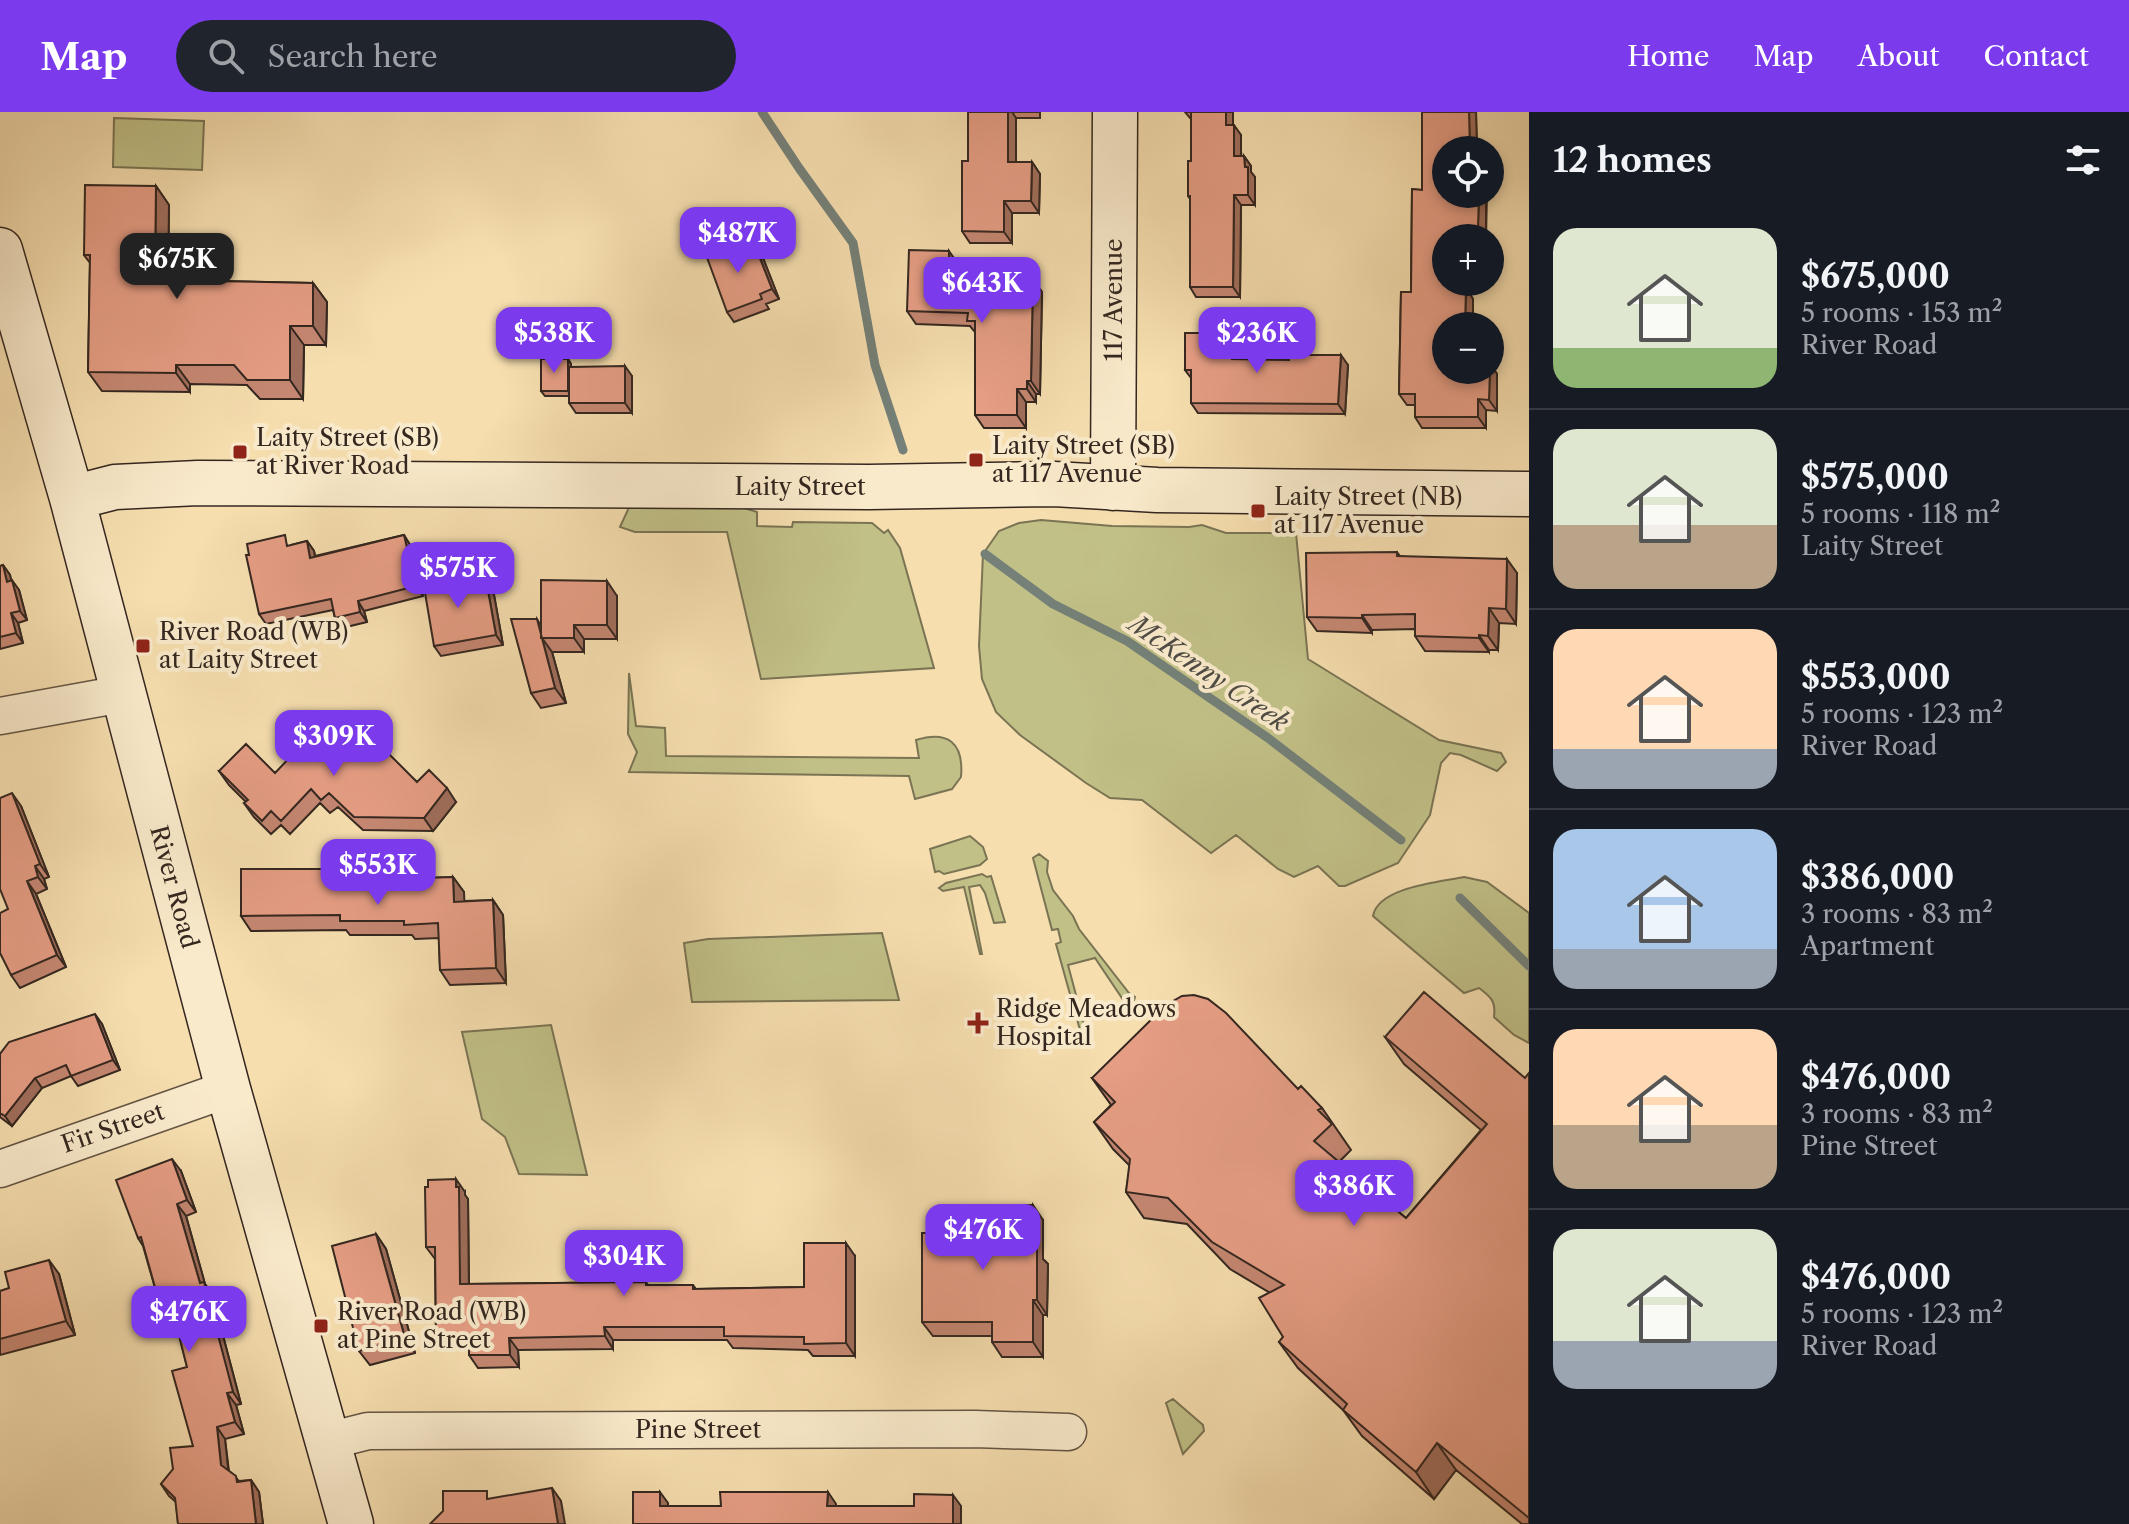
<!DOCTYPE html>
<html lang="en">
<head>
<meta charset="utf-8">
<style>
  :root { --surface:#171b24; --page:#20242c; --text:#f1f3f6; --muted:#9ea1a6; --line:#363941; --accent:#7c3aed }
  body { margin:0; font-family:"Libre Caslon Text",serif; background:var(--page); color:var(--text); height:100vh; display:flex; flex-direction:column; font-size:30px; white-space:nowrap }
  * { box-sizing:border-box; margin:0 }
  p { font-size:26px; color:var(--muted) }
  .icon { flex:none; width:44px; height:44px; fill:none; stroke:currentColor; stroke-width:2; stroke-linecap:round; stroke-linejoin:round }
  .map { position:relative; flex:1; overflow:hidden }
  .sheet { display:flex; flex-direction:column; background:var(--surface); width:600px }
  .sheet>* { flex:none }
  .fabs { position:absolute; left:1432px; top:24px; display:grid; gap:16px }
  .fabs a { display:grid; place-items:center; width:72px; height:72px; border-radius:50%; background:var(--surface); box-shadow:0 4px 12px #0003; font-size:40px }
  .price { position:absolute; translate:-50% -68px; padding:0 18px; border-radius:16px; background:var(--accent); color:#fff; font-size:26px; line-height:52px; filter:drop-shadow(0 2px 4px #0008) }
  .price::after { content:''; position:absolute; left:50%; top:48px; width:24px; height:18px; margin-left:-12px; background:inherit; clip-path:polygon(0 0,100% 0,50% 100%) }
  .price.current { background:#222; color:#fff }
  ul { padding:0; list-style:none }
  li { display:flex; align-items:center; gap:24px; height:200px; padding:0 24px }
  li+li { border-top:2px solid var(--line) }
  li span { display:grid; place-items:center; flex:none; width:224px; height:160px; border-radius:24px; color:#555 }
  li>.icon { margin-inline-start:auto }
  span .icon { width:96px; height:96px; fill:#fffc; stroke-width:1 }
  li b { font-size:34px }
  h2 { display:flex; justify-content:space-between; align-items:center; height:96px; padding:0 24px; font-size:34px }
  header { display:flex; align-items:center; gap:48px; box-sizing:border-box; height:112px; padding:0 40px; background:var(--accent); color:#fff }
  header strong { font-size:38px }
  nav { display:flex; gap:44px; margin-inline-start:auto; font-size:28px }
  .search { width:560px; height:72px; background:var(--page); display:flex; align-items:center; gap:20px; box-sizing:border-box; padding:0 28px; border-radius:44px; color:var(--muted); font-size:30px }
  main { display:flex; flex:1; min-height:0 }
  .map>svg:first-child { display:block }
</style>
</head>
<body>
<header>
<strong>Map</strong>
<div class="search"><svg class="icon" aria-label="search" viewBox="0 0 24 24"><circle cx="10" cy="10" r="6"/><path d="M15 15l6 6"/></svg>Search here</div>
<nav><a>Home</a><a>Map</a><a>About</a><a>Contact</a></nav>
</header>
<main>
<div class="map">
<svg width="1529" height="1412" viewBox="0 0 1529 1412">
  <rect width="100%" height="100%" fill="#f6deaf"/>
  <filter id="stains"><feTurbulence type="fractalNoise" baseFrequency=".0025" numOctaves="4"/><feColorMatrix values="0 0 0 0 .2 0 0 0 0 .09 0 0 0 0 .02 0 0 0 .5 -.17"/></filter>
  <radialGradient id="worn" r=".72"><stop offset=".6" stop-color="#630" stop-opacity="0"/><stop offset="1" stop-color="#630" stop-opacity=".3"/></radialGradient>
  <path fill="#c1c087" stroke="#7a7454" stroke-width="2" d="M114,6L204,9L202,58L113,55Z
    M632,389L725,390L757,400V414L792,415L793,410L872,411L884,421L888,418L900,436L934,556L761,567L727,420H635L620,415Z
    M1041,408L1112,414L1189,415L1202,413L1226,421H1296L1308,547L1439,628L1501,641L1506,650L1497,659L1461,643L1450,641L1441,651L1430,703L1398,751L1345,774H1339L1318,754L1294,765L1278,757L1236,723L1211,741L1142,688L1110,686L1086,671L1020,623L996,600L982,567L979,534L983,442L999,419L1019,411Z
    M629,561L636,614L665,616L666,644L919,646L916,628C948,618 964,631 961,665L952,677L915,687L909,664L629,660L637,640L628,622Z
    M970,724L983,735L987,747L980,753L944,762L939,759L935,760L930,737Z
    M1039,742L1048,749L1047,760L1053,778L1073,804L1079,817L1129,881L1135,885L1133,892L1137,895L1135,899L1130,898L1095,846L1068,853L1087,924L1080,918L1056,832L1061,830L1058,817L1052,818L1033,746Z
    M982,762L987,765L991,764L1005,810L994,811L985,781L980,773L969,775L982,842H980L964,775L943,779L939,776L946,771Z
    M1464,765L1487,770L1529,801V931L1514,923L1494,905C1496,889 1491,885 1479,876L1464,881L1373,804C1378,775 1440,770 1464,765Z
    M882,821L899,888L692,890L684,831L708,827Z
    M551,913L587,1063L519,1062L505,1025L482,1007L462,920Z
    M1173,1287L1203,1313L1204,1319L1183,1342L1166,1291Z"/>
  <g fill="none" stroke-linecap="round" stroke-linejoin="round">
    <path stroke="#748078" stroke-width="9" d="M762,0L799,56L853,131L875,253L903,338
      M985,442L1053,492L1127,529L1268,626L1401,728
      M1460,786L1529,854"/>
    <g stroke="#645544" stroke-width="39">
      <path id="street" d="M0,604L122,582
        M0,1057L228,977
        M328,1329L368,1319L975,1317L1068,1320"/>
    </g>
    <g stroke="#342720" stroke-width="47">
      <path id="secondary" d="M0,138L72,386L228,977L351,1412
        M1113,376L1115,0
        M72,386L115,375L198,371L869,375L1054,372L1157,378L1529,382"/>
    </g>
    <use href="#street" stroke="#f9eacb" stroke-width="36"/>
    <use href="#secondary" stroke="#f9eacb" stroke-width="44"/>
  </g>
  <path fill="#c58772" stroke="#342720" stroke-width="2" d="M968,0H1040V6H1016V50H1032L1040,62L1039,101H1012V131H970L962,119L968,49Z
    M1185,0H1233V13L1241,23V44H1244L1251,54V60L1255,65V93H1241L1240,185H1196L1190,175V87L1188,84L1191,49V7Z
    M1422,0H1476L1477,38H1446V82H1487L1486,126H1446V170H1459V176H1466L1473,187V214H1446V258H1490V251L1497,262V299L1486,298V316H1422L1415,305V293H1407L1399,282L1401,180H1411L1412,77L1422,78Z
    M156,74L169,93L168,157H212L221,169L313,171L327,190L326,233H304L303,287H260L247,273L190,272V280L102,279L88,260L90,151L84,143Z
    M744,138L745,141L763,146L779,187L766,192L769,197L734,210L727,200Z
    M958,152V165L1033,167L1042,180L1040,282H1036V290H1026V316H984L975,303V220L970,214L916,212L907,199Z
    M1239,231V247L1348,253L1345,302L1198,301L1191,291V266L1185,258Z
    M568,247L571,252V255L632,264V301H576L569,291V284H545L541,279Z
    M404,423L410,433L423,484L364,499L367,510L342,516L335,506L333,498L266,512L259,502L291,433L307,429L314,439L315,444Z
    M1397,440L1400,444L1517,461L1516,512L1499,511L1498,538H1489V540L1425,539L1415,524V517L1372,518V521L1317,519L1307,505Z
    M3,453L10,463L11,469L19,478L27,508L18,511L23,531L0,537V454Z
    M465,461L472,471L473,475L487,473L494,483L503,533L441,544L434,534Z
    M617,484V527H584V540H552L566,591L541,596L531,581L537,507L541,514Z
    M367,635L417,670L456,690L433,719L363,718L338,695L330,701L320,691L290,722L281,713L271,722L254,705L244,691L246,690L229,673L219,659L275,661Z
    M21,694L49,765L44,767L47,777L36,782L66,855L20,876L11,863L8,797Z
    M453,765L464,780V789L493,788L503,803L506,871L450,873L440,858L439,826L415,827L412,823H350L346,818L251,819L241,804L369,768Z
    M102,912L120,958L78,974L71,964L42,976L12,1014L0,1005V942Z
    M1385,925L1525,966L1529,961V1412H1522L1456,1358L1434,1387L1362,1324L1343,1298L1298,1256L1279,1230L1283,1225L1270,1181L1230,1157L1187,1112L1144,1106L1126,1080L1130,1054L1113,1037L1094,1010L1111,993L1092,966L1298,977L1322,996L1351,1038L1339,1050L1406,1106L1481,1018L1404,952Z
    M181,1059L196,1100L186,1104L205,1172L212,1182L241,1292L236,1293L244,1322L225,1327L229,1359L239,1369L251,1368L259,1380L263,1412H178L176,1390L169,1384L161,1372L193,1334L187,1255L179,1222L174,1223L165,1211L143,1134L138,1126Z
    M465,1080V1083L468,1087L469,1172L646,1170L648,1173H693L696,1177L804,1175L855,1144V1244H813L808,1238L733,1236L727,1228H613V1237L518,1238L519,1255L478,1256L469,1243V1235H445L436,1223L435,1147L426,1135Z
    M1043,1108V1147L1048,1152L1047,1203H1043V1245H1002L992,1230V1224H933L922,1210L933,1121Z
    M376,1122L386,1137L415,1241L370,1253L359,1239Z
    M59,1162L75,1223L0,1243V1179Z"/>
  <path fill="#a06e5c" stroke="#342720" stroke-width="2" d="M1008,0H1012L1016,6V62L1008,50Z
    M1226,0H1233V23L1226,13Z
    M1469,0H1476L1477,38H1470Z
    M1234,13L1241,23V54L1234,44Z
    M1244,44L1251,54V60L1255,65V93L1248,83Z
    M1032,50L1040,62L1039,101L1031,89Z
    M156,74L169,93L168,176L155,157Z
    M1479,82H1486V126L1478,115Z
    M1234,83L1241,93L1240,185L1233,175Z
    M1004,89L1012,101V131L1004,120Z
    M1460,114L1467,125V126H1464L1460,119Z
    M756,136L763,146L779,187L772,177Z
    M949,139L958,152V177L949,164Z
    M212,157L226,176L212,169Z
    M1033,167L1042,180L1040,282L1031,269Z
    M1452,170H1459V187L1451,175Z
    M313,171L327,190L326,233L313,214Z
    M1466,176L1473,187V214H1465Z
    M290,214L304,233L303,287L290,268Z
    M1232,221L1239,231V257L1232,247Z
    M1341,243L1348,253L1345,302L1338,292Z
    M568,247L571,252V284L568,279Z
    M1490,251L1497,262V299L1489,288Z
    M176,253L190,272V280L176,261Z
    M625,254L632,264V301L625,291Z
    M1027,269L1036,282V290L1027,277Z
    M1017,277L1026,290V316L1017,303Z
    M1478,287L1486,298V316L1478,305Z
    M404,423L410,433L423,484L416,474Z
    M307,429L314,439L317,456L310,446Z
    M1507,447L1517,461L1516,512L1506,497Z
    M3,453L10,463L14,480L7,470Z
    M465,461L472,471L475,486L468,476Z
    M12,468L19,478L27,508L20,499Z
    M607,469L617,484V527L607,513Z
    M487,473L494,483L503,533L496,523Z
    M358,489L364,499L367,510L360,500Z
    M1489,496L1499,511L1498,538L1488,524Z
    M11,501L18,511L23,531L16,521Z
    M1362,503L1372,518V521L1362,506Z
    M574,513L584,527V540L574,526Z
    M1479,523L1489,538V540L1479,526Z
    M542,526L552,540L566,591L555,576Z
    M447,676L456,690L433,719L424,706Z
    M12,681L21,694L49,765L40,752Z
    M35,754L44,767L47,777L38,765Z
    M362,757L372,772L362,768Z
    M453,765L464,780L465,804L454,790Z
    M27,769L36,782L66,855L57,843Z
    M493,788L503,803L506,871L496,856Z
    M95,902L102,912L120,958L113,948Z
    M35,966L42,976L12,1014L5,1004Z
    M172,1047L181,1059L196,1100L187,1088Z
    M456,1067L465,1080V1083L468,1087L469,1184L460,1172Z
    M177,1092L186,1104L205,1172L212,1182L241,1292L233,1280L200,1171Z
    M1033,1093L1043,1108V1147L1048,1152L1047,1203L1037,1188L1033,1138Z
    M376,1122L386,1137L415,1241L405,1226Z
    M846,1131L855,1144V1244L846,1231Z
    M49,1148L59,1162L75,1223L66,1209Z
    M1033,1188L1043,1203V1245L1033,1230Z
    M604,1215L613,1228V1237L605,1224Z
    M509,1226L518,1238L519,1255L510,1243Z
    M227,1281L236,1293L244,1322L235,1310Z
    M217,1315L225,1327L229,1365L221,1353Z
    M1437,1331L1456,1358L1434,1387L1416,1360Z
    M251,1368L259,1380L263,1412H256Z
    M552,1376L561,1389L565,1412H558Z
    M660,1380L668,1391V1406L660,1394Z
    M828,1380L836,1392L835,1406L827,1394Z
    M953,1383L961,1394V1412H953Z"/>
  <path fill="#e59d84" stroke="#342720" stroke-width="2" d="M968,0H1008V50H1032L1031,89H1004V120L962,119V49H968Z
    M1191,0H1226V13H1234V44H1244L1245,55H1248V83H1234L1233,175H1190V84H1188V49H1191Z
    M1422,0H1469L1470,38H1446V82H1479L1478,115L1460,114V119H1452V126H1446V170H1452L1451,175L1466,176L1465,214H1446V258H1490L1489,288L1478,287V305H1415V282H1399L1401,180H1411L1412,77L1422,78Z
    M85,73L156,74L155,157H212V169L313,171V214H290V268H247L234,253H176V261L88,260L90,143H84Z
    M737,128L742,142L756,136L772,177L760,182L762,187L727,200L705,140Z
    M909,138L949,139V164L1033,167L1031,269H1027V277H1017V303H975V209H967L968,201L907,199Z
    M1185,221H1232V247L1289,248V243H1341L1338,292L1191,291V258H1185Z
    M541,247H568V279H541Z
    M625,254V291H569V255Z
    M285,423L287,434L307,429L310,446L404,423L416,474L358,489L360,500L335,506L331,487L259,502L246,443H249L247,432Z
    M1397,440V444L1507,447L1506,497L1489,496L1488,524L1479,523V526L1415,524V502L1362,503V506L1307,505L1306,441Z
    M3,453L7,470L12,468L20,499L11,501L16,521L0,525V454Z
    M465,461L468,476L487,473L496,523L434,534L423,469Z
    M541,468L607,469V513H574V526H541Z
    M511,507H537L555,576L531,581Z
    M333,600L367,635L374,627L417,670L429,658L447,676L424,706L354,705L329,681L321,688L311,677L281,709L271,699L262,709L244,691L248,688L219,659L246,632L275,661Z
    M12,681L40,752L35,754L38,765L27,769L57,843L11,863L0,841V801L8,797L0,777V686Z
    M241,757H362V768L453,765L454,790L493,788L496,856L440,858L438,811L404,813V809H340V803L241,804Z
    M1424,880L1525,966L1529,961V1406L1437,1331L1416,1360L1343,1298L1347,1292L1279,1230L1283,1225L1259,1186L1284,1173L1212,1130L1168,1086L1126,1080L1130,1047L1094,1010L1115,990L1092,966L1166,893L1182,884L1194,883L1208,887L1226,901L1298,977L1301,974L1322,996L1318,998L1332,1012L1314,1029L1406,1106L1487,1012L1385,925Z
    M95,902L113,948L71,964L66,953L35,966L5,1004L0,1001V942L9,930Z
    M172,1047L187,1088L177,1092L200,1171L204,1170L233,1280L227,1281L235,1310L217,1315L221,1353L236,1364L237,1370L251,1368L256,1412H178L175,1386L161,1372L173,1357L170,1336L193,1334L172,1259L187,1255L175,1208L165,1211L141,1125L138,1126L116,1068Z
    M456,1067V1075H459L460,1172L646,1170V1173H693V1177L804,1175V1131H846V1231L804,1232V1225L724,1224V1215H604L605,1224L509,1226L510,1243H469V1222L436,1223L435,1135H426L425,1075H428V1068Z
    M992,1093H1033V1138H1037V1188H1033V1230H992V1210H922V1121H933V1104H992Z
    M376,1122L405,1226L359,1239L332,1134Z
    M49,1148L66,1209L0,1227V1179L9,1176L5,1160Z
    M552,1376L558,1412H430L443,1399V1379H487V1387Z
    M633,1380H660V1394H721L720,1380H828L827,1394H914V1382L953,1383V1412H633Z"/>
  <g fill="#8f2418" stroke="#f9eacb" stroke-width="3">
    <rect x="232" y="332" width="16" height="16" rx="4"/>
    <rect x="968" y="340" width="16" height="16" rx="4"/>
    <rect x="1250" y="391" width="16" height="16" rx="4"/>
    <rect x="135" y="526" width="16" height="16" rx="4"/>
    <path d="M974 899h8v8h8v8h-8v8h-8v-8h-8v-8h8z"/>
    <rect x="313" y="1206" width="16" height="16" rx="4"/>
  </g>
  <g text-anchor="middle" stroke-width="8" stroke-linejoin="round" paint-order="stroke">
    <g font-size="24" fill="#342720" stroke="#f9eacb">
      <text transform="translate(1114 188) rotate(-90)" y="8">117 Avenue</text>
      <text x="800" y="383">Laity Street</text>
      <text transform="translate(174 775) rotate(75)" y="8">River Road</text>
      <text transform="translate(113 1016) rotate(-19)" y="8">Fir Street</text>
      <text x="698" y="1326">Pine Street</text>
    </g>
    <g font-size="24" fill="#342720" stroke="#f9eacb" text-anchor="start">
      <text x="256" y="334">Laity Street (SB)<tspan x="256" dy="28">at River Road</tspan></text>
      <text x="992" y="342">Laity Street (SB)<tspan x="992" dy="28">at 117 Avenue</tspan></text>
      <text x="1274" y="393">Laity Street (NB)<tspan x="1274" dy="28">at 117 Avenue</tspan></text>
      <text x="159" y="528">River Road (WB)<tspan x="159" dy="28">at Laity Street</tspan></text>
      <text x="996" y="905">Ridge Meadows<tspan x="996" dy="28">Hospital</tspan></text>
      <text x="337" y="1208">River Road (WB)<tspan x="337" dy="28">at Pine Street</tspan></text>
    </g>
    <g font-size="26" font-style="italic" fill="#4e4c45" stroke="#f9eacb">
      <text transform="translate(1209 561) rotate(34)" y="9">McKenny Creek</text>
    </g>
  </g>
  <rect width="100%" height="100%" filter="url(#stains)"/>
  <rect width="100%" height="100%" fill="url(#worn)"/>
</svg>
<div class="fabs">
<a><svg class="icon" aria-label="locate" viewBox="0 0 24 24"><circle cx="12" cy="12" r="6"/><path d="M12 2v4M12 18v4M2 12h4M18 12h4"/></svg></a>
<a>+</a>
<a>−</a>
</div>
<b class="price" style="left:738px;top:163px">$487K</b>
<b class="price current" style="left:177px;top:189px">$675K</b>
<b class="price" style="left:982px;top:213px">$643K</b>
<b class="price" style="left:554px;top:263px">$538K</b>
<b class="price" style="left:1257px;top:263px">$236K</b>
<b class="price" style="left:458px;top:498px">$575K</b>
<b class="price" style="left:334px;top:666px">$309K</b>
<b class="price" style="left:378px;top:795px">$553K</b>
<b class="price" style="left:1354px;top:1116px">$386K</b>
<b class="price" style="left:983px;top:1160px">$476K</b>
<b class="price" style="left:624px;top:1186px">$304K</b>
<b class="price" style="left:189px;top:1242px">$476K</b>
</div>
<section class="sheet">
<h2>12 homes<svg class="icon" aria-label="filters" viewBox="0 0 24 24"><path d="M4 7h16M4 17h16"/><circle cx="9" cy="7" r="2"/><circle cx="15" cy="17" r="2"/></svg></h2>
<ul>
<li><span style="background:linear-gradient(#dfe7d0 75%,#8fb573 0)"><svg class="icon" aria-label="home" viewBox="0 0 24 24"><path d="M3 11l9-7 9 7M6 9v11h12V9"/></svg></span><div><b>$675,000</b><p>5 rooms · 153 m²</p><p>River Road</p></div></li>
<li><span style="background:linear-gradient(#dfe7d0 60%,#b9a48a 0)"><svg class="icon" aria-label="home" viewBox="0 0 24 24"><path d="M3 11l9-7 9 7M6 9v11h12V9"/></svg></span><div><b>$575,000</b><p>5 rooms · 118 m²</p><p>Laity Street</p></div></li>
<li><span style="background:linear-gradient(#ffd9b3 75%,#9aa5b1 0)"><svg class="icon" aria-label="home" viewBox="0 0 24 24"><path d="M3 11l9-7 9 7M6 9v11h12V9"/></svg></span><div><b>$553,000</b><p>5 rooms · 123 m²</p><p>River Road</p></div></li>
<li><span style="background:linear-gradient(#a9c7e8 75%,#9aa5b1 0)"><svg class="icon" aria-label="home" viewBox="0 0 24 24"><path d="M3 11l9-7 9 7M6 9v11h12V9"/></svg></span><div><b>$386,000</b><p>3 rooms · 83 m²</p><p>Apartment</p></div></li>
<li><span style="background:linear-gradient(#ffd9b3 60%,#b9a48a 0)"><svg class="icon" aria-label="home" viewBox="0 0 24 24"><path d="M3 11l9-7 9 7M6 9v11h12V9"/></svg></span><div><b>$476,000</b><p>3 rooms · 83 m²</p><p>Pine Street</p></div></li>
<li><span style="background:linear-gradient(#dfe7d0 70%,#9aa5b1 0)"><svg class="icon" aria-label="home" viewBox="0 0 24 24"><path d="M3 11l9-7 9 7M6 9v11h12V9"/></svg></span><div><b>$476,000</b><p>5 rooms · 123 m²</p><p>River Road</p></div></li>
</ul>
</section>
</main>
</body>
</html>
